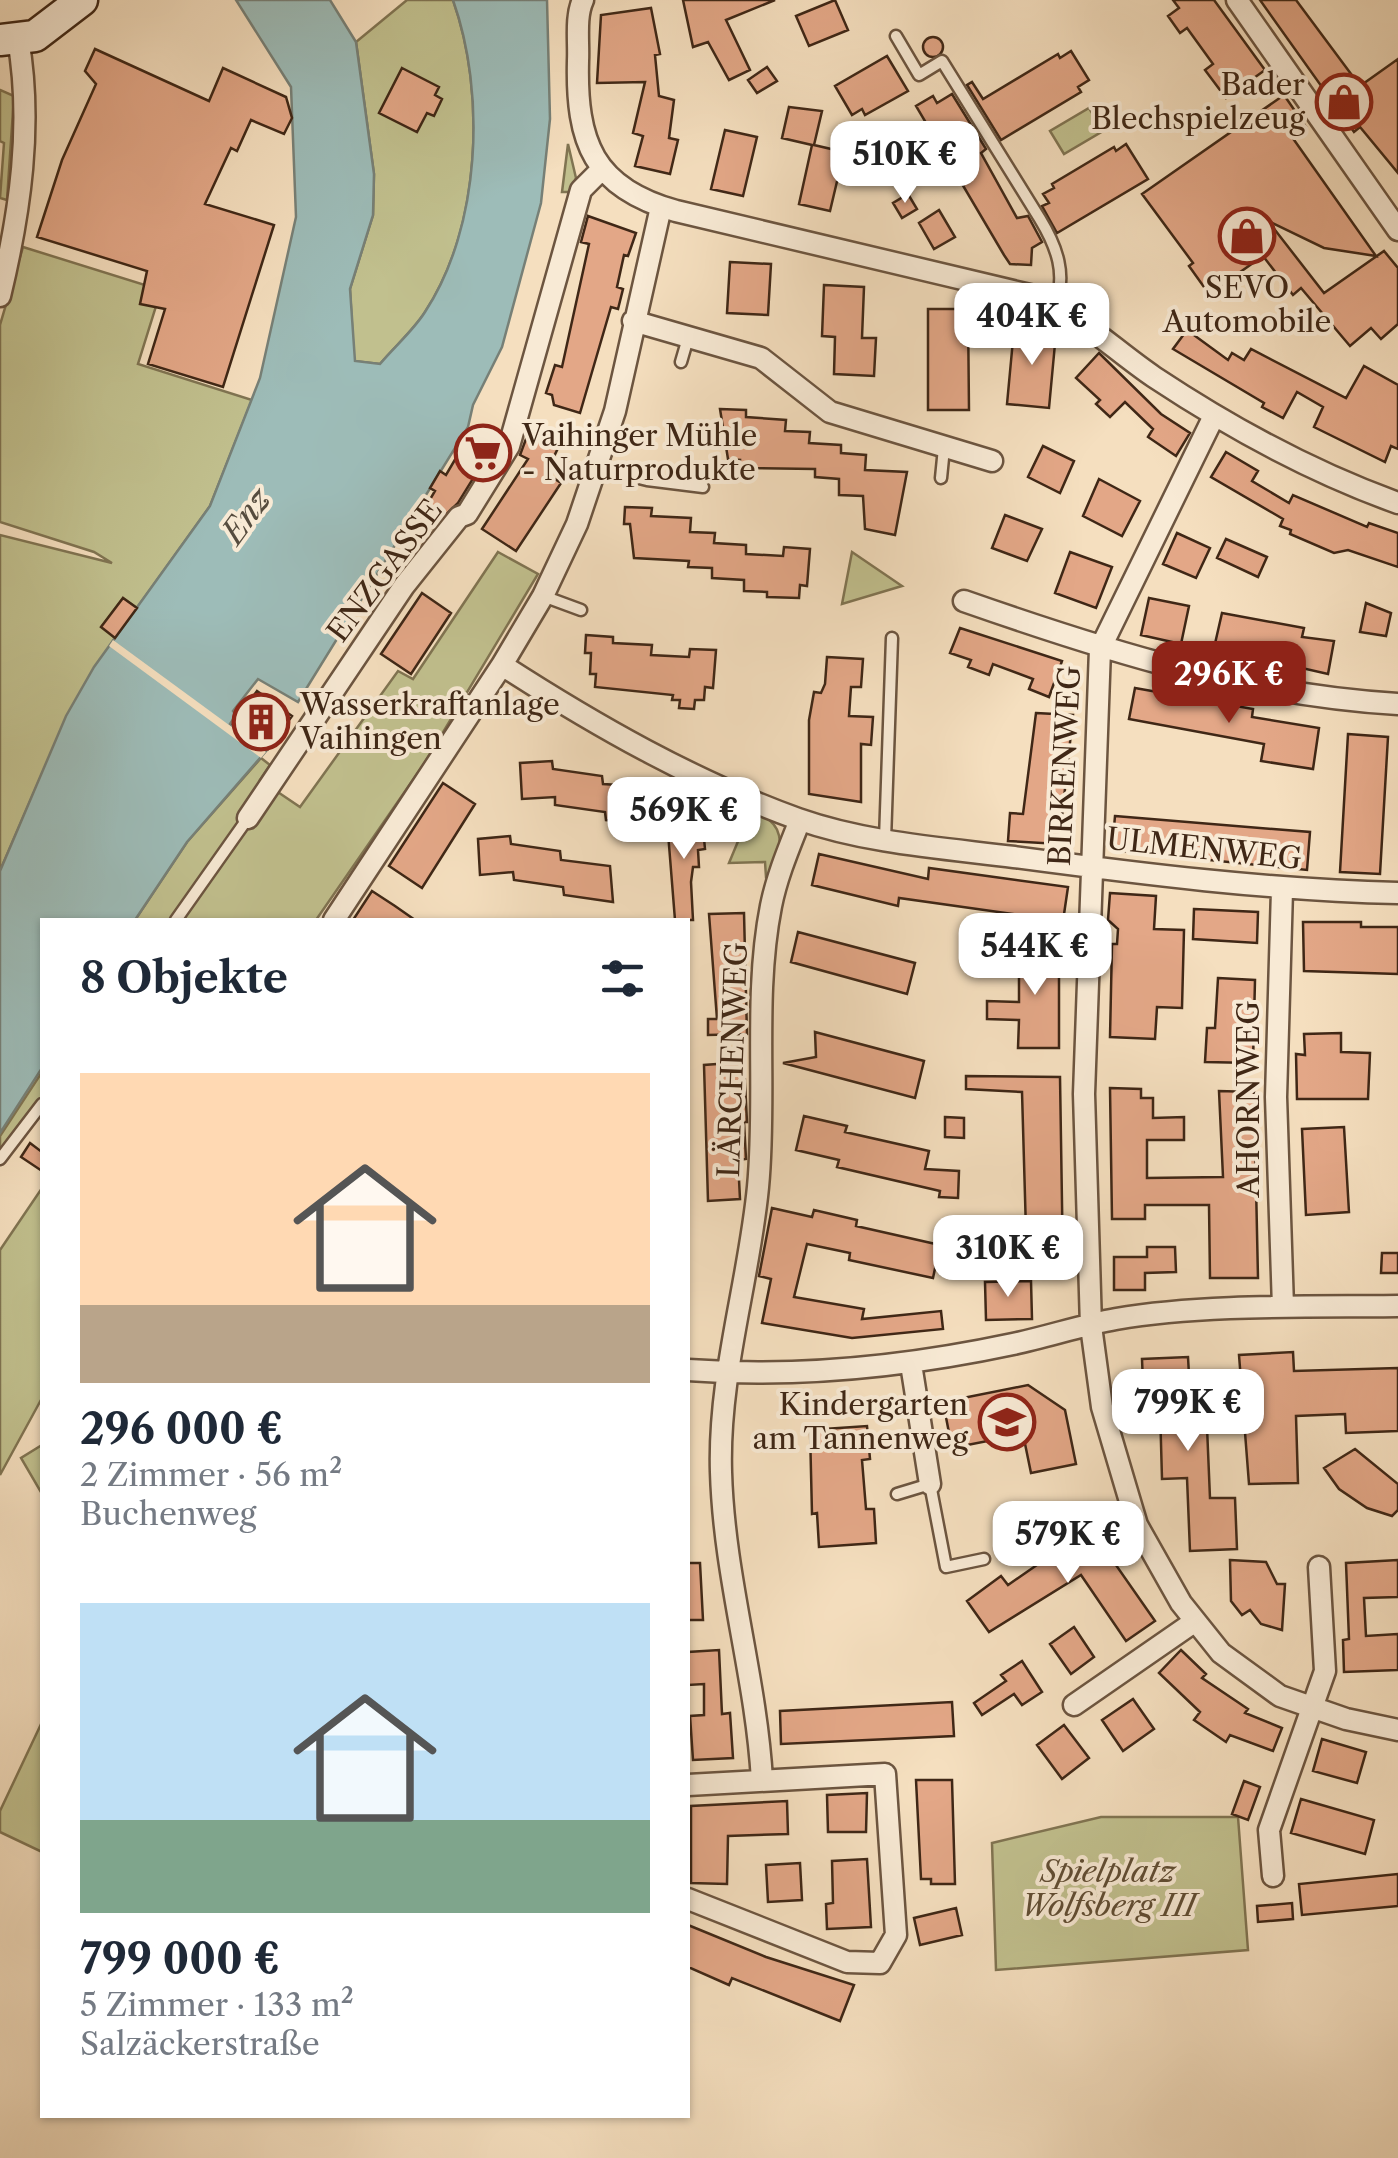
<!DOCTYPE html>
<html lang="de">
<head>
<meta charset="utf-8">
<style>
  :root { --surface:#fff; --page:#f2f2f3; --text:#1f2937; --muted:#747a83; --accent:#8f2418 }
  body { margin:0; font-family:"Libre Caslon Text",serif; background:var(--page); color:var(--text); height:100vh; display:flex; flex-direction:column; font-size:38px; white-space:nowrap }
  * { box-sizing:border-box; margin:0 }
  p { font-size:32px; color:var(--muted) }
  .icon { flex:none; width:55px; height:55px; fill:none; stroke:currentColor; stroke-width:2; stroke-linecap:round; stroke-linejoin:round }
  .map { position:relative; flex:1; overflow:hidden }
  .panel { position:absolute; left:40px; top:918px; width:650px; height:1200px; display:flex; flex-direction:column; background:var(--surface); border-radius:0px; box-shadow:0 2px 8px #0004 }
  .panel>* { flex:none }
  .price { position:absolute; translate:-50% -85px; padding:0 22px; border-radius:20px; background:#fff; color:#222; font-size:32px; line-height:65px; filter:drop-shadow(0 2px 5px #0008) }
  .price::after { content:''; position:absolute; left:50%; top:60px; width:30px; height:22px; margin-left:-15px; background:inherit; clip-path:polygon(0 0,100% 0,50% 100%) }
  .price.selected { background:var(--accent); color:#fff }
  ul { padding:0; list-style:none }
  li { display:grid; align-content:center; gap:20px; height:530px; padding:0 40px }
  li span { display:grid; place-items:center; height:310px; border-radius:0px; color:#555 }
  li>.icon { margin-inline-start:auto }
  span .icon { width:180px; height:180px; fill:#fffc; stroke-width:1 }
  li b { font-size:42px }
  h2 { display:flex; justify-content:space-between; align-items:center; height:120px; padding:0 40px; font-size:42px }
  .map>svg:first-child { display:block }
</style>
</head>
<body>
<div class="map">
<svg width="1398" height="2158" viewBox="0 0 1398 2158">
  <rect width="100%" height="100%" fill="#f5dfbf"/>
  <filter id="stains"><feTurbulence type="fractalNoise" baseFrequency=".002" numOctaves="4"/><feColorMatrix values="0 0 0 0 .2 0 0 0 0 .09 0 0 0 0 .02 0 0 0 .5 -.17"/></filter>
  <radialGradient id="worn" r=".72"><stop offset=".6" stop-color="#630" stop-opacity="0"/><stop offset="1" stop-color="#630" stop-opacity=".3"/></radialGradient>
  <path fill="#c1c08e" stroke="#807452" stroke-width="2.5" d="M407,0H453C486,93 481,226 425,312C413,331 394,347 380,364L354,361L350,289L373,215L374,174L356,42Z
    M0,90L14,96L7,200L0,198L4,143L0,141Z
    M1089,108L1103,131L1064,154L1050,131Z
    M568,144L576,178L569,192H562Z
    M23,247L161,290L138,364L252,400L210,506L137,608L123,598L102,626L115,638L67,716L0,871V535L112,563L94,552L0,522V325Z
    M498,552L538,574L424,764L316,920H135L187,842L261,758L270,765L260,780L300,807L398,671L413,679Z
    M852,552L902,586L842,604Z
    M751,810C788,824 782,843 772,876L766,877L765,862L729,863Z
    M42,1072V1102L0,1158V1136Z
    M42,1188V1398L0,1475V1250Z
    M42,1445V1494L21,1458Z
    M42,1722V1852L0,1832V1811Z
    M1101,1817H1238L1248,1950L996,1970L992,1843Z"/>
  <path fill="#9dbcb8" stroke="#778077" stroke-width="2.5" d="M236,0H330L356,42L374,174L373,215L350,289L355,361L380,364C394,347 413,331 425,312C481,227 486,93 453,0H547L550,119L541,203L502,347L473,405L468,427L298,702L258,679L233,711L236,715L230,724L267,750L187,842L135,920H42V1068L0,1133V871L66,716L94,667L210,506L260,378L296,217L291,87Z"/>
  <path fill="#f5dfbf" d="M113,640L266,752L261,758L109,646Z"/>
  <path fill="#e3a787" stroke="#3f2716" stroke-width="2.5" d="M683,0H775L726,20L750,70L729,80L708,42L693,47Z
    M835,0L848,30L809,46L796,16Z
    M1173,0H1214L1265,70L1226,98L1205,70L1213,64L1187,28L1180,33L1168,16L1179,8Z
    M1260,0H1296L1360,86L1398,59V173L1360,127L1354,132Z
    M651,8L660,54L655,55L659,96L674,100L669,138L678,140L670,174L635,166L643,136L633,133L645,82L597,83L601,15Z
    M923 47a10 10 0 1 1 20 0a10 10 0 1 1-20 0Z
    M95,49L209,101L223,68L286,97L292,118L284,134L251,120L237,151L231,148L205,204L274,225L223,387L148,364L165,309L140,304L147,271L37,237L62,160L96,84L85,71Z
    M1071,51L1089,80L1078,87L1081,92L1001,140L967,85L972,82L983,99L1058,54L1060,58Z
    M887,56L908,91L865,115L862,109L852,115L835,86Z
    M767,67L777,81L757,93L748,80Z
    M402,68L439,87L435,95L442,99L434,116L427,113L417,132L379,113Z
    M952,94L986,149L981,153L1017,218L1028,216L1042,242L1032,248L1031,265L1010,264L1004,255L916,106L933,96L937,103Z
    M1284,95L1306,127L1292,137L1376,256L1324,248L1268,221L1324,293L1384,251L1398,268V324L1381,339L1371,328L1350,346L1301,288L1293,295L1263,256L1209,294L1189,266L1193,263L1142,194Z
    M789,107L822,111L814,145L844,152L830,211L799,204L812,145L782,138Z
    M725,130L757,137L743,196L711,189Z
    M1126,144L1148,179L1057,233L1042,206L1049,203L1043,194L1054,188L1052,184L1114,147L1116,151Z
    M908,194L917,209L902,218L893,203Z
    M939,210L955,237L934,249L919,223Z
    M588,216L636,233L628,256L624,255L617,287L623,289L618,309L611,307L580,413L554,405L552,395L546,393L555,365L562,367L589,244L581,242Z
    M730,262L771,264L768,315L727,313Z
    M824,285L864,287L862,338H876L874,376L834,374L835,337L822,336Z
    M981,297L997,301L995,323L979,322Z
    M928,309H968L969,410H928Z
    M1014,329L1056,333L1049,408L1007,404Z
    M1187,330L1228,360L1232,353L1244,360L1251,349L1346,398L1364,366L1398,385V449L1391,446L1385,462L1314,427L1323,407L1297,392L1283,418L1262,407L1264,403L1173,349Z
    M1099,353L1161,414L1190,433L1176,456L1148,437L1153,429L1125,402L1110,417L1096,404L1100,400L1076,378Z
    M720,409L746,410V417L786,420L785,431L810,432L809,443L841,445V453L866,455L865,470L907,472L895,535L865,529L863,496L839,495V479L815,477V469L739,468L740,460L728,459Z
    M529,431L559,446L546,473L561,483L516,551L482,529L528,459L520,455Z
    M470,434L492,448L458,503L432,528L418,520L435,491L430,488L440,471L446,475Z
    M1043,446L1074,461L1060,493L1028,477Z
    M1226,452L1258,471L1252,481L1289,503L1293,495L1367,527L1369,523L1398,533V567L1348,550L1334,553L1290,534L1291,530L1280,526L1283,519L1211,477Z
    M1099,479L1140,501L1122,536L1083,516Z
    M625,507L652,508L651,516L691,518L690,532L715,533L714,543L746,545V554L783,556L784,547L810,549L807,586L800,585L799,598L767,597V592L744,591V580L712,578V568L688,567L689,561L634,558L630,524H624Z
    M1005,515L1042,529L1027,561L992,548Z
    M1177,533L1210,548L1196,578L1163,564Z
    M1226,539L1267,557L1258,577L1217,558Z
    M1070,552L1112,567L1096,608L1055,593Z
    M422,593L451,613L411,674L381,654Z
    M123,598L137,608L115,638L101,627Z
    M1149,598L1189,606L1181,644L1141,635Z
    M1366,603L1391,613L1386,636L1360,632Z
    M1222,613L1304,628L1302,637L1334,641L1328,674L1214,648Z
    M960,628L1062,661L1049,697L1029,689L1033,679L993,664L989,675L968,667L971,660L950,653Z
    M586,635L613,637V643L652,645L651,655L689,657L690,649L716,650L713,688L705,687L704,700H695L694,709L679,708L680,700H672L673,695L595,687L596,674H590L591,653H585Z
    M827,657L863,659L861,687H851L849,716L873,717L871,745L861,744V802L809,794V720L814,692L821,693L825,684Z
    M1135,688L1253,709L1252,717L1319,728L1313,769L1261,761L1264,744L1129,719Z
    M257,691L292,716L268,749L233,724Z
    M1036,713L1073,715L1059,844L1008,841L1010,813L1023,814Z
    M1348,734L1388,737L1380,874L1340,872Z
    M552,761L553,769L602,776L603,784L635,786L638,823L606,820L605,812L555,805V797L522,799L520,763Z
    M443,783L475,804L422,888L389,866Z
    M1115,816L1310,832L1307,870L1112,850Z
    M702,818L705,849L698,850L699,867H693L691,882L693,920H675L667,820Z
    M510,836L511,844L560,851L561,860L610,866L613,902L564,895L563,887L514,880L513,872L480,875L478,839Z
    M819,854L928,879L929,868L1068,887L1063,921L899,898L898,906L812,885Z
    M372,891L395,906L415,920H353Z
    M1110,893L1156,896L1154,929L1184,930L1182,1008L1157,1007L1155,1039L1110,1037L1112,944H1117L1118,929L1108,920Z
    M1194,909L1258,912L1257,943L1193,939Z
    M744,913L747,1034L708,1035V1019H717L709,914Z
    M1303,922H1361V927H1398V974L1304,971Z
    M798,932L915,963L907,994L791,962Z
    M1019,944H1059V1048H1018L1019,1020L987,1019V1001L1019,1002Z
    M1218,978L1255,980L1253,1063L1205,1062L1207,1028H1215Z
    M815,1032L924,1061L915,1098L783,1063L816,1057Z
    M1341,1033V1052L1370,1053L1368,1099H1297L1296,1054L1305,1055L1304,1034Z
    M744,1062L747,1122H744L746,1159L738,1160L740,1199L708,1201L704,1065Z
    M966,1076L1060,1077L1063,1266H1027L1022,1092L966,1089Z
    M1110,1088L1141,1089V1098H1153V1118L1184,1117V1140H1147V1178L1223,1177L1219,1091L1254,1092L1258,1278H1210L1209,1205H1145V1219H1112Z
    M804,1116L847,1126L845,1132L929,1151L925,1169L959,1171L958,1198L939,1197L940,1191L837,1167L839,1160L796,1150Z
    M945,1117L964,1118V1138L945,1137Z
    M1344,1127L1349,1212L1306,1215L1302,1129Z
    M30,1143L42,1152V1171L21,1157Z
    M772,1208L812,1217L814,1210L857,1220L856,1226L940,1245L933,1278L849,1260L850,1253L807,1244L794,1297L864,1309L862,1319L941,1311L943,1329L852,1338L762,1323L771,1279L759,1276Z
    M1147,1247H1175L1176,1272L1145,1273V1290H1114V1257H1147Z
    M1382,1253H1398V1273H1381Z
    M1031,1281L1032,1319L986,1320L985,1282Z
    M1293,1352L1294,1371L1398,1368V1431L1346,1433L1345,1414L1296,1416L1298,1483L1249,1484L1239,1355Z
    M1188,1357L1192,1428L1207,1427L1210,1498H1235L1237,1549L1190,1551L1187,1478L1162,1479L1160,1408H1144L1142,1359Z
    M1028,1385L1065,1410L1076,1464L1031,1473L1023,1434L952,1448L943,1402Z
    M867,1426L870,1459L862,1460L866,1509H874L876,1543L819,1547L817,1513L812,1514L810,1430Z
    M1355,1449L1398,1484V1510L1392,1516L1367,1508L1339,1489L1324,1468Z
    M1096,1524L1116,1555L1111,1558L1155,1621L1126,1641L1081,1575L989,1632L967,1601L1001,1576L1008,1585Z
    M1230,1560L1266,1562L1277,1584H1285L1282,1630L1261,1624L1250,1610L1242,1615L1231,1601Z
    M1398,1560V1597L1364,1598L1366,1636L1398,1634V1670L1344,1672L1343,1640L1349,1639L1346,1563Z
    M688,1563H700L703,1620H688Z
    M1074,1627L1094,1657L1071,1674L1050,1644Z
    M719,1650L722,1714L730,1713L733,1758L693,1760L690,1716L704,1715V1684L688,1685V1652Z
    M1181,1650L1206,1674L1202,1678L1248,1709L1245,1713L1282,1728L1273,1751L1230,1735L1226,1742L1194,1720L1200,1712L1159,1673Z
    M1022,1661L1042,1692L1022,1705L1014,1694L982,1715L974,1703L1006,1681L1001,1675Z
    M1133,1699L1154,1729L1123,1751L1102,1720Z
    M952,1702L954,1736L781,1744L780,1711Z
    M1064,1725L1089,1758L1062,1779L1037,1745Z
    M1322,1739L1366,1752L1357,1783L1313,1771Z
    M916,1780H952L955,1884H931V1879H921Z
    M1244,1781L1260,1787L1248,1820L1232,1814Z
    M867,1793L866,1832H828L827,1795Z
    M1301,1799L1374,1820L1365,1854L1291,1833Z
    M787,1801L788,1834L728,1836L727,1884L691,1883V1806Z
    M867,1859L871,1927L827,1929L826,1904L833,1903L832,1861Z
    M800,1863L802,1900L768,1902L766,1865Z
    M1398,1874V1906L1302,1915L1299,1884Z
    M1292,1903L1293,1919L1258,1922L1257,1906Z
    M956,1908L962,1935L920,1945L914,1918Z
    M688,1925L766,1957L854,1985L840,2021L732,1978L729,1985L688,1967Z"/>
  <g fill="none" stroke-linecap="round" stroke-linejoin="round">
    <g stroke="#6c5540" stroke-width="15">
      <path id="lane" d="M896,36L919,75L942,61L1040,219C1057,247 1067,275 1055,305
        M681,362L688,338
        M598,468L647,480L703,487
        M941,478L944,448
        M543,596L581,610
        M885,840L892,638
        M176,920L248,818
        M0,1159L42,1104
        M897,1494L930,1484L946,1567L984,1559"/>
    </g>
    <g stroke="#6c5540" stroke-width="25">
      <path id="street" d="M583,0C575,17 579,42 578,61C576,142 593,188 676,211L1034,296C1080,315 1114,350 1154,377C1231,428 1311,472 1398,503
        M1237,0L1398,230
        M0,296C20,213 33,124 18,39
        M633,321L761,358L830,412L992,461
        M1214,416L1100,649L1084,1094L1091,1326L1102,1407L1137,1525L1181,1603L1221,1653L1280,1696L1346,1719L1398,1730
        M964,601C1107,651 1246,695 1398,704
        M502,665C595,725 693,781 798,819C866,843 942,848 1014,857C1142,874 1269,890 1398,893
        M248,818L404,586L459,517L467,514L509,446L581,190L600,171
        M1282,890L1276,1097L1283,1307
        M334,920L502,665L543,596L577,524L615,411L661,207
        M911,1364L930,1484
        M688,1370C798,1378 905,1367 1013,1344C1047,1337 1082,1325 1116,1319C1202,1304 1311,1307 1398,1306
        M1074,1705L1194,1622
        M762,1780C756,1676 724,1578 721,1472C718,1375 749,1282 758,1187C767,1094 753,997 771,906C777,876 789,848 800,820
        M688,1785L885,1774L896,1935L880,1963L847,1962L688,1899
        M1273,1876L1269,1830L1325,1671L1319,1567"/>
    </g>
    <g stroke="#3f2716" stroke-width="35">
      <path id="secondary" d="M0,40L35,36L82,0"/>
    </g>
    <use href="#lane" stroke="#f8ead5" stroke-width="10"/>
    <use href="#street" stroke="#f8ead5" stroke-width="20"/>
    <use href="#secondary" stroke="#f8ead5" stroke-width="30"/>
  </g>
  <defs>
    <g id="shop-ring" transform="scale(2.875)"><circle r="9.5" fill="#f8ead5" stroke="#8f2418" stroke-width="1.5"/><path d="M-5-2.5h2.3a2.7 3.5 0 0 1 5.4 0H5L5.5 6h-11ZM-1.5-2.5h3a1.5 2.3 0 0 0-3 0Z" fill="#8f2418"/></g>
    <g id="supermarket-ring" transform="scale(2.875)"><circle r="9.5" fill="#f8ead5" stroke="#8f2418" stroke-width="1.5"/><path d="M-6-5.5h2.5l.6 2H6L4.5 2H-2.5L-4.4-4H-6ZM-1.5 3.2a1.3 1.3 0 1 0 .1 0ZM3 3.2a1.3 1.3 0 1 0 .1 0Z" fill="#8f2418"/></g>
    <g id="building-ring" transform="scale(2.875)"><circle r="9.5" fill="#f8ead5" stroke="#8f2418" stroke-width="1.5"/><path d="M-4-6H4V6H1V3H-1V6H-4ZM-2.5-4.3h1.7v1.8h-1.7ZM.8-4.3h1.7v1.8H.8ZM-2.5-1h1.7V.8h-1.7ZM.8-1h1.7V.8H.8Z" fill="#8f2418"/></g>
    <g id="school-ring" transform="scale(2.875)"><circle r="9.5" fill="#f8ead5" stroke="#8f2418" stroke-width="1.5"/><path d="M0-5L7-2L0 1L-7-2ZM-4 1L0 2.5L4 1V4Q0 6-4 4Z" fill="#8f2418"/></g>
  </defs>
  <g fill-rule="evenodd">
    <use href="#shop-ring" x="1344" y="102"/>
    <use href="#shop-ring" x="1247" y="236"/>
    <use href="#supermarket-ring" x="483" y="453"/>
    <use href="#building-ring" x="261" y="722"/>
    <use href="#school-ring" x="1007" y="1422"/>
  </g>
  <g text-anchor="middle" stroke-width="8" stroke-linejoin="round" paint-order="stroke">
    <g font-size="30" fill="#3f2716" stroke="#f8ead5" text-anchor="end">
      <text x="1305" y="95">Bader<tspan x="1305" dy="34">Blechspielzeug</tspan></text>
      <text x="1247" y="298" text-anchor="middle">SEVO<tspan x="1247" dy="34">Automobile</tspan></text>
      <text x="522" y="446" text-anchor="start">Vaihinger Mühle<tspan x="522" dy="34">- Naturprodukte</tspan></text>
      <text x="300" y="715" text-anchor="start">Wasserkraftanlage<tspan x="300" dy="34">Vaihingen</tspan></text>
      <text x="968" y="1415">Kindergarten<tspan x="968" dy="34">am Tannenweg</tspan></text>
    </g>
    <g font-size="30" fill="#3f2716" stroke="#f8ead5">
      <text transform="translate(385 571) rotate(-53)" y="10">ENZGASSE</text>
      <text transform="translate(1065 766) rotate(-87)" y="10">BIRKENWEG</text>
      <text transform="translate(1204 849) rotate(6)" y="10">ULMENWEG</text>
      <text transform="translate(733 1060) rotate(-88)" y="10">LÄRCHENWEG</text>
      <text transform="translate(1249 1099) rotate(-90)" y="10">AHORNWEG</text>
    </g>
    <g font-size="30" font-style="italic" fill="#604d34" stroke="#f8ead5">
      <text x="1108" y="1882">Spielplatz<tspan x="1108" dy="34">Wolfsberg III</tspan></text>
    </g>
    <g font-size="32" font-style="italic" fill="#564c3e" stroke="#f8ead5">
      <text transform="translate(246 516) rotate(-54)" y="11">Enz</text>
    </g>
  </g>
  <rect width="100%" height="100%" filter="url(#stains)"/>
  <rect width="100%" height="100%" fill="url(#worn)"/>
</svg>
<b class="price" style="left:905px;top:206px">510K €</b>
<b class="price" style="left:1032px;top:368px">404K €</b>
<b class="price selected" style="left:1229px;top:726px">296K €</b>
<b class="price" style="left:684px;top:862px">569K €</b>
<b class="price" style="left:1035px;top:998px">544K €</b>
<b class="price" style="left:1008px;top:1300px">310K €</b>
<b class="price" style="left:1188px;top:1454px">799K €</b>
<b class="price" style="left:1068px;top:1586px">579K €</b>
<section class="panel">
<h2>8 Objekte<svg class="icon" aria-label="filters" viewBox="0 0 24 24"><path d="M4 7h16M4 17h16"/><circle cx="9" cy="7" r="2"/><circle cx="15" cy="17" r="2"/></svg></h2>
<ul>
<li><span style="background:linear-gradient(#ffd9b3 75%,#b9a48a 0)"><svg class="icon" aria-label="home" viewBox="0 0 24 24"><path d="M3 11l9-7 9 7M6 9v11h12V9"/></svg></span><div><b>296 000 €</b><p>2 Zimmer · 56 m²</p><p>Buchenweg</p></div></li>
<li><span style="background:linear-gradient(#bfe0f5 70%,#7fa58c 0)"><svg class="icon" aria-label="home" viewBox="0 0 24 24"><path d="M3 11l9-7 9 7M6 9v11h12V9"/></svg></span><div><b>799 000 €</b><p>5 Zimmer · 133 m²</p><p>Salzäckerstraße</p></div></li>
</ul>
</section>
</div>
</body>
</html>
